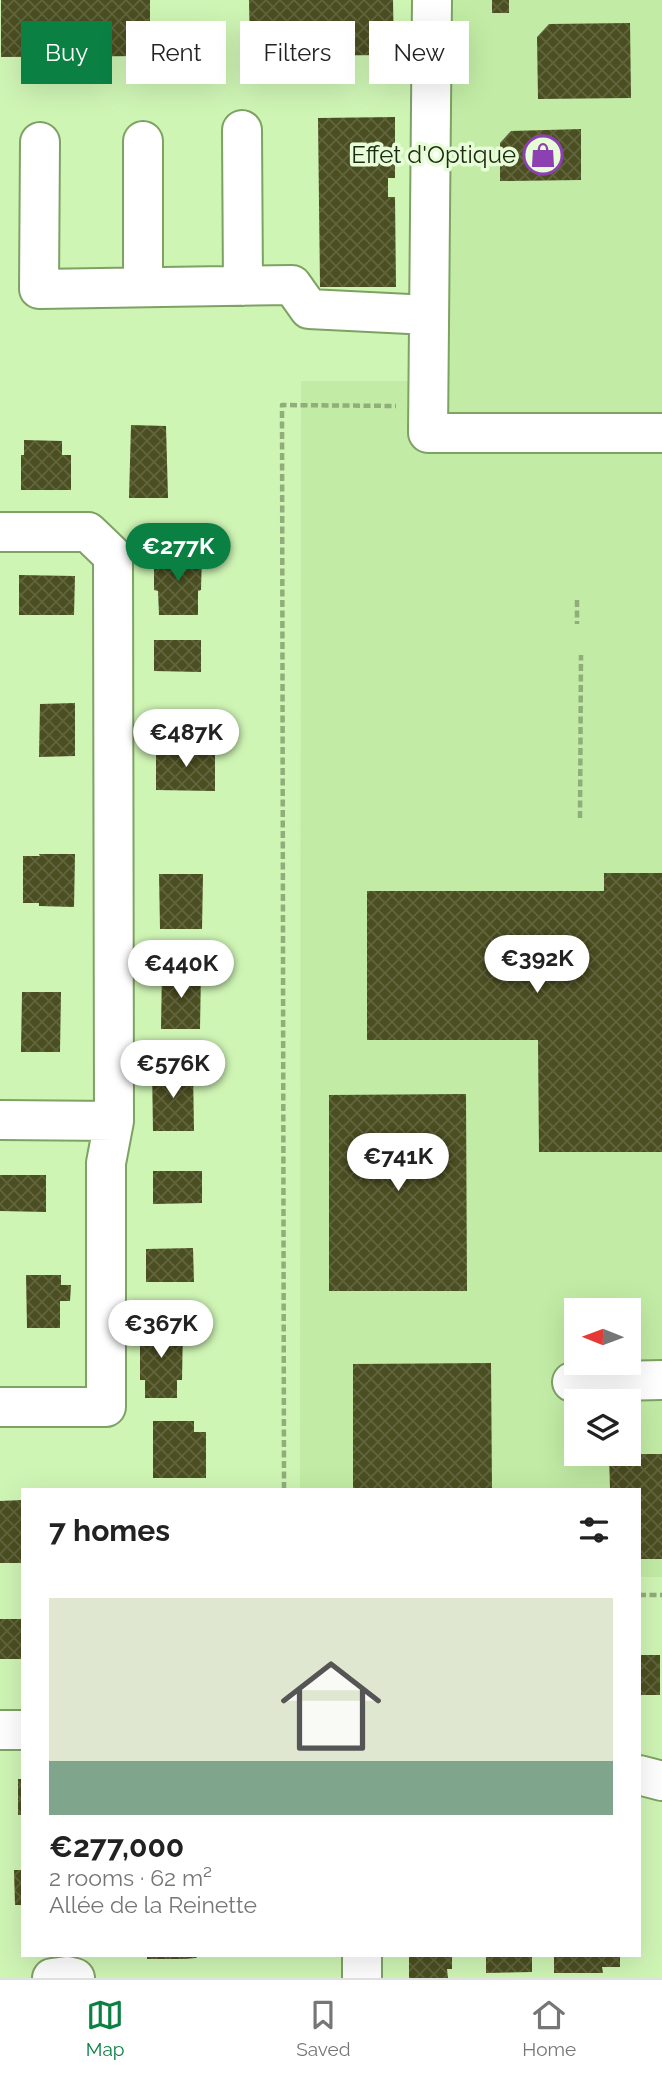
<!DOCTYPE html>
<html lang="en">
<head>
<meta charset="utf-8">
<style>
  :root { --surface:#fff; --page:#f6f6f6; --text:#222; --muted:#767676; --line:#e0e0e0; --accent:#0b8043 }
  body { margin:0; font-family:Raleway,sans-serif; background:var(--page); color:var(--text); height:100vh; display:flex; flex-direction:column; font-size:26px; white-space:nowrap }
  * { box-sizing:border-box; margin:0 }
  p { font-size:23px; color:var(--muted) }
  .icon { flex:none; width:38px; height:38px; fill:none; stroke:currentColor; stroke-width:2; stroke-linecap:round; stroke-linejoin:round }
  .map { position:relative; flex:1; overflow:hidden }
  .drawer { position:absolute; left:21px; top:1488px; width:620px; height:469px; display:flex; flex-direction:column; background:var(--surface); border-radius:0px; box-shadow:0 7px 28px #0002 }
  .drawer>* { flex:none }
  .guide { position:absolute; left:21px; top:21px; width:621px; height:63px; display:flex; gap:14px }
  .needle { width:46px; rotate:271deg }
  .controls { position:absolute; left:564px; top:1298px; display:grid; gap:14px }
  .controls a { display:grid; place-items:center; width:77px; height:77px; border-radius:0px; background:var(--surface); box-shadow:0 7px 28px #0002; font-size:35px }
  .price { position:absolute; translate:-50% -60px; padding:0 16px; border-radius:24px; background:#fff; color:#222; font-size:23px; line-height:46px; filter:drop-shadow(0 2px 4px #0008) }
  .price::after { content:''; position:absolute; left:50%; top:42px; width:21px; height:16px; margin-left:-10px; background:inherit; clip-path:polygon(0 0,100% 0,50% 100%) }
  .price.on { background:var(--accent); color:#fff }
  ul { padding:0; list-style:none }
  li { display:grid; align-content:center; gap:14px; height:371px; padding:0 28px }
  li span { display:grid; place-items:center; height:217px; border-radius:0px; color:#555 }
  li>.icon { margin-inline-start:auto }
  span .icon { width:126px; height:126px; fill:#fffc; stroke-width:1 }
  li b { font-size:30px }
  h2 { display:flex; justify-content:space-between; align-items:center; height:84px; padding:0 28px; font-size:30px }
  .chip { padding:0 24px; border-radius:0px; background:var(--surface); box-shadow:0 7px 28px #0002; font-size:24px; line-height:63px }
  .chip.on { background:var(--accent); color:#fff }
  .dock { display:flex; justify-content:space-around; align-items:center; height:98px; border-top:2px solid var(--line); background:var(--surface); font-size:19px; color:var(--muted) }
  .dock a { display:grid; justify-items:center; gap:4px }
  .dock .on { color:var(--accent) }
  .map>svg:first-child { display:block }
</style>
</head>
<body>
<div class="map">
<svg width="662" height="1978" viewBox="0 0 662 1978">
  <defs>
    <pattern id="building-cross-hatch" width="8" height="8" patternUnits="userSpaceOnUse" patternTransform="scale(1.75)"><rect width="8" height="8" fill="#4b4e20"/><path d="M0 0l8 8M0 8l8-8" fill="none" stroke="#61653e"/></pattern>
  </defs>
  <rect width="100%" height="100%" fill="#cff5b5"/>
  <path fill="#c2eca5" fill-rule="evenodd" d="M420,0H662V1577H639V1489H300L301,381H416ZM576,1311H628V1363H576ZM576,1402H628V1454H576Z"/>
  <path fill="url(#building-cross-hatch)" d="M1,0H150V56L1,57Z
    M249,0H393L394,55L250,56Z
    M492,0H509V13H492Z
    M630,23L631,98L538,99L537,37L549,24Z
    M395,117V178H388V197H395L396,287H320L318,118Z
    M581,129V180L500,181V143L511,131Z
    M131,425L166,426L168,498H129Z
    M24,440L62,441V455H71V490H21V455H24Z
    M154,553H202L201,590L198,591V615H159L158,591L154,590Z
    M19,575L75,576L74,615H19Z
    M154,640H201V672L154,671Z
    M75,703V756L39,757L40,704Z
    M156,748H215V791L156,790Z
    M39,854H75L74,907L39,906V903H23V856H40Z
    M604,873H662V1152H539L538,1040H367V891H604Z
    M159,874H203L202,929H160Z
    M162,970L201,971L200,1029H161Z
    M22,992H61L60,1052H21Z
    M152,1069H193L194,1131H153Z
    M466,1094L467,1291H329V1095Z
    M153,1171H202V1203L153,1204Z
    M0,1175H46V1212L0,1211Z
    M193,1248L194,1282H146V1249Z
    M26,1275H61V1285H71L70,1301H60V1328H27Z
    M140,1326H183L182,1380H177V1398H145V1380H140Z
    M491,1363L492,1489H353V1364Z
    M153,1421H194V1432H206V1478H153Z
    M609,1454H662V1559H639V1489H610Z
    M23,1500V1563H0V1501Z
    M0,1619H23V1659H0Z
    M639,1655H660V1695H639Z
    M18,1779H23V1815H18Z
    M14,1870H23V1905H15Z
    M147,1955H199L196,1958L184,1959H147Z
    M409,1955H452V1969H447L448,1978H409Z
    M486,1955H532V1972L486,1973Z
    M554,1955H620V1967H602L603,1973H554Z"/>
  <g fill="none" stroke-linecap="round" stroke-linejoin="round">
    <g stroke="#7ea164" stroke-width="42">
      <path id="minor" d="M432,0L428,433H662
        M242,130L243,286
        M143,141V286
        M40,142L39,289L292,285L309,309L429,315
        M0,532H88L113,556L114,1121L0,1120
        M572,1382L662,1380
        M0,1407H106V1163L114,1121
        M0,1730H23
        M639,1775L662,1781
        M362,1955V1978
        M52,1978L67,1976L75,1978"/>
    </g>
    <path stroke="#90ad7b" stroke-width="4.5" stroke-dasharray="7 3.5" stroke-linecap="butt" d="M577,600V624
      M580,818L581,655
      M284,1489L282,405L396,406
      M639,1595H662"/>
    <use href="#minor" stroke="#fff" stroke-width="38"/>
  </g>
  <defs>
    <g id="shop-ring" transform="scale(2.0125)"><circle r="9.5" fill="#e6fdd7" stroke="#8c40b1" stroke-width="1.5"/><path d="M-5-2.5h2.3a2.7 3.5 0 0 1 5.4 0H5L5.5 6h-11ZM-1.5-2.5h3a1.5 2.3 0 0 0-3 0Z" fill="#8c40b1"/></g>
  </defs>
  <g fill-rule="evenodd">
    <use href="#shop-ring" x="543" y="155"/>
  </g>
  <g text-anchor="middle" stroke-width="7" stroke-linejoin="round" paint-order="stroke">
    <g font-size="24" fill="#1c2a11" stroke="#e6fdd7" text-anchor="end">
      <text x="516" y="163">Effet d'Optique</text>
    </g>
  </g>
</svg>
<div class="controls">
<a><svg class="needle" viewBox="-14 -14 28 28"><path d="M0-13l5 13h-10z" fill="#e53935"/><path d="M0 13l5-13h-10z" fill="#767676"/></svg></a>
<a><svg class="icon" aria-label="layers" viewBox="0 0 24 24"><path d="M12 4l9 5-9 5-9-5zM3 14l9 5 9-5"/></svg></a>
</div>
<b class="price on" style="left:178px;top:583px">€277K</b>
<b class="price" style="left:186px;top:769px">€487K</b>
<b class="price" style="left:537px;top:995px">€392K</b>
<b class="price" style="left:181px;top:1000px">€440K</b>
<b class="price" style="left:173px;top:1100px">€576K</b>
<b class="price" style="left:398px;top:1193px">€741K</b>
<b class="price" style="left:161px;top:1360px">€367K</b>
<div class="guide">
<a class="chip on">Buy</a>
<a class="chip">Rent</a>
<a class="chip">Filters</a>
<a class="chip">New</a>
</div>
<section class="drawer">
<h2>7 homes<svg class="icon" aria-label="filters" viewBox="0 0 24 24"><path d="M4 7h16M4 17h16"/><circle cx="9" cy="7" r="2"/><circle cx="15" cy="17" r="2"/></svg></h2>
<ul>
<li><span style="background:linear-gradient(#dfe7d0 75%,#7fa58c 0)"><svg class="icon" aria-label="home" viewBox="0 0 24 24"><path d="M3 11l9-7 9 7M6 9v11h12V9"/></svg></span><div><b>€277,000</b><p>2 rooms · 62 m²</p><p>Allée de la Reinette</p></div></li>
</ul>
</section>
</div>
<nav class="dock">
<a class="on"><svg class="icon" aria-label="map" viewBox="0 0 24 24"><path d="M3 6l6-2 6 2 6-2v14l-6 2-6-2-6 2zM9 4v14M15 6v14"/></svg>Map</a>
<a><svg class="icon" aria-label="saved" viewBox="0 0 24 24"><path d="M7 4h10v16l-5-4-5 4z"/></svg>Saved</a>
<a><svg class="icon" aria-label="home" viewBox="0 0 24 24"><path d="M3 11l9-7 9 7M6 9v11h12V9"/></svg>Home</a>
</nav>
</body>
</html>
